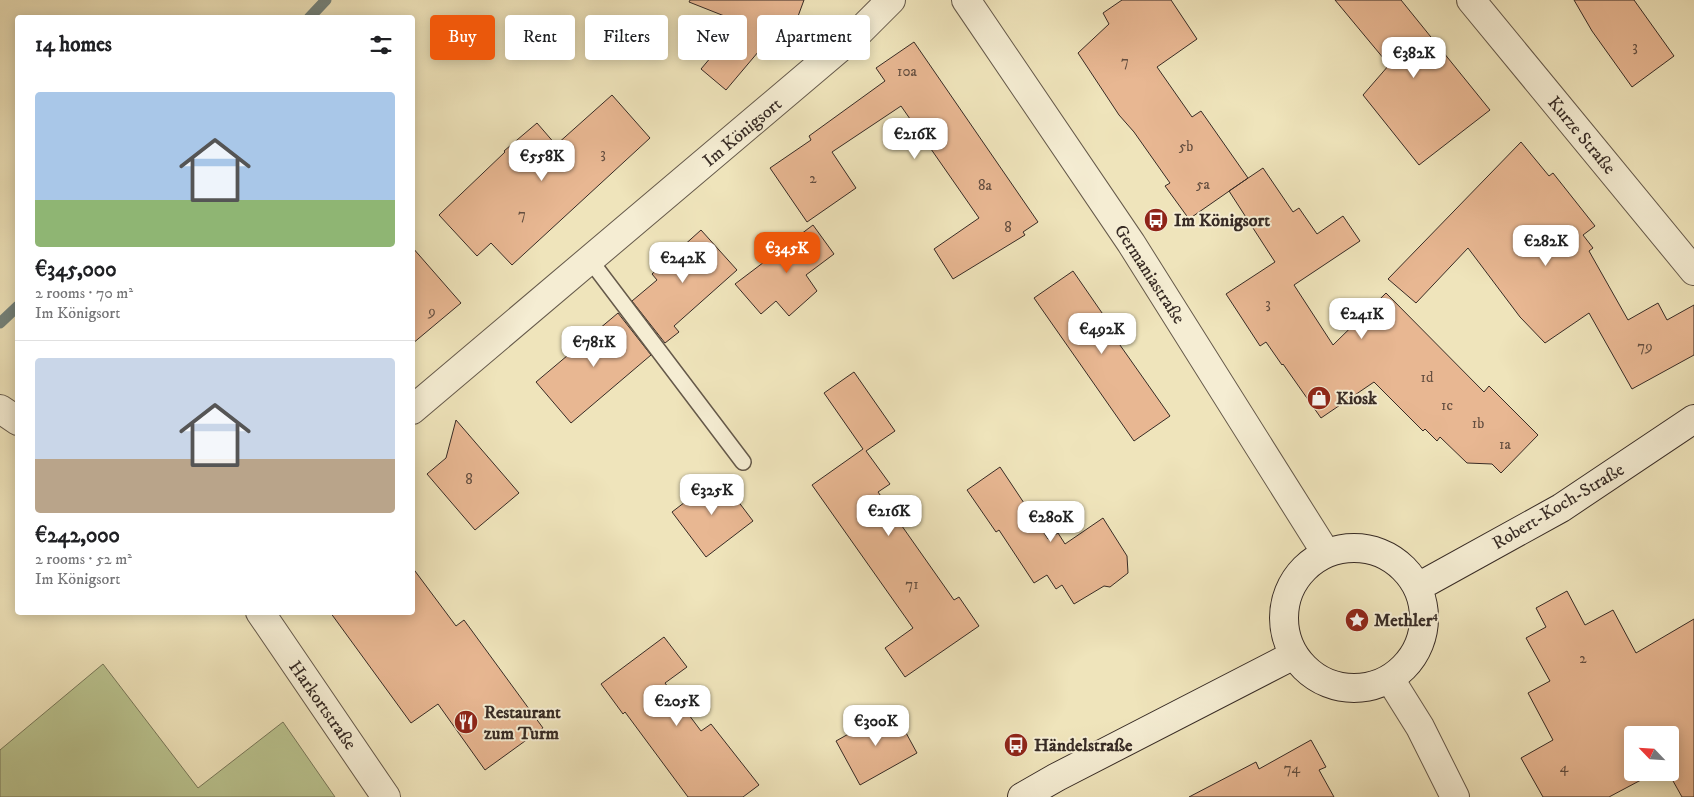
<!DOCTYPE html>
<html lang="en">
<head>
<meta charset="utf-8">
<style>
  :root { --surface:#fff; --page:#f6f6f6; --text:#202124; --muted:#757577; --line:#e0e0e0; --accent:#ea580c }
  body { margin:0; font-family:"IM FELL DW Pica",serif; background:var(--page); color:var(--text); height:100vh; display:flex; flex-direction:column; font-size:19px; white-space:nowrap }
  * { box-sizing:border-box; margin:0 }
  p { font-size:16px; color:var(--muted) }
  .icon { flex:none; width:28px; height:28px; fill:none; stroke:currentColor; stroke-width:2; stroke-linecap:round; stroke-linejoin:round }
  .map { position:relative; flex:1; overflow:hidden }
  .sheet { position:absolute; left:15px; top:15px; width:400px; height:600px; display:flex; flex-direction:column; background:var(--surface); border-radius:5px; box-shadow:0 2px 12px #0003 }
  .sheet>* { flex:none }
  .hud { position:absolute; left:430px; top:15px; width:475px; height:45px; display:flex; gap:10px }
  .needle { width:32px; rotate:295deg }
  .buttons { position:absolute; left:1624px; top:726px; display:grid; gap:10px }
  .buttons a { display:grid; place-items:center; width:55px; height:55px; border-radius:5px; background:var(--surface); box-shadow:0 2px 12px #0003; font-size:25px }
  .price { position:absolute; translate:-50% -42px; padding:0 11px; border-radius:10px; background:#fff; color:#222; font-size:16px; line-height:32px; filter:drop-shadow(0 1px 2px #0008) }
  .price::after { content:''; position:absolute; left:50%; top:30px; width:15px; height:11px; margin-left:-8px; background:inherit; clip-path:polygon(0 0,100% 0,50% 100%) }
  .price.current { background:var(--accent); color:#fff }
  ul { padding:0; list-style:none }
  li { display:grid; align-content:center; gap:10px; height:265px; padding:0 20px }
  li+li { border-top:1px solid var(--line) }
  li span { display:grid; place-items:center; height:155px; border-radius:5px; color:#555 }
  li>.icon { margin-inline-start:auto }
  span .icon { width:90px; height:90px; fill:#fffc; stroke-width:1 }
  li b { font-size:21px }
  h2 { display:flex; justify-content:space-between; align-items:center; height:60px; padding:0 20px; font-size:21px }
  .pill { padding:0 18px; border-radius:5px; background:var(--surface); box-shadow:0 2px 12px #0003; font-size:18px; line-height:45px }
  .pill.current { background:var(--accent); color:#fff }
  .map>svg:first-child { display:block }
</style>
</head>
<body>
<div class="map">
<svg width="1694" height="797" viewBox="0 0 1694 797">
  <rect width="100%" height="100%" fill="#efe4bb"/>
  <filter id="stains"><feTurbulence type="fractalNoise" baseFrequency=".004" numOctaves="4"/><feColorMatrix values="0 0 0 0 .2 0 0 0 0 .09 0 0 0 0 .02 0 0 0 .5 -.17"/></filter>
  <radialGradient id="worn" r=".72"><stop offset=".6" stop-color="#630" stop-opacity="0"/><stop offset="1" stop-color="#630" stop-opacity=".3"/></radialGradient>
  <path fill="#bac490" stroke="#78785a" d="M103,664L198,788L283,722L335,797H0V750Z"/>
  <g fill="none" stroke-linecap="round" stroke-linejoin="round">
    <path stroke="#73837d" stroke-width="11" d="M309,18L326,0
      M0,323L18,306"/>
  </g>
  <path fill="#e8b792" stroke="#372b25" d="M690,0H804L790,38L775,32L726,90L701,69L722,44L720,42L737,21L689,2Z
    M1122,0H1171L1197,39L1157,67L1192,117L1201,111L1248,178L1189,219L1165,186L1170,183L1134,132L1119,115L1078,53L1109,24L1103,13Z
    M1335,0H1401L1490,110L1419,165L1363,95L1389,65Z
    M1574,0H1634L1674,56L1632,87L1592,31Z
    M914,42L1038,222L1023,232L1025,235L953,279L934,249L979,218L901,106L832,152L856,188L807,222L770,168L811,140L809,136L885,81L876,68Z
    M612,95L650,138L512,265L491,243L477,256L439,215L505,152L504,151L537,123L556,145Z
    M1521,142L1549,176L1553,173L1595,226L1583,235L1593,248L1589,251L1628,320L1658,303L1667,320L1694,305V355L1632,389L1589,313L1545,343L1520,317L1468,248L1416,303L1388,279Z
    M1263,168L1293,212L1299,208L1317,234L1343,216L1360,241L1294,285L1333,345L1386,293L1484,392L1489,386L1538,435L1501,473L1492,464L1467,463L1440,437L1437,441L1425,429L1423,431L1374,382L1321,418L1283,364L1282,365L1266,342L1260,346L1226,294L1275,262L1229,191Z
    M813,225L834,254L806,275L817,291L789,316L776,301L761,314L735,284Z
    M701,230L737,270L674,326L679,332L665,343L632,301L657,280L652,274Z
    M412,247L461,303L412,344Z
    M1073,271L1118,336L1115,338L1170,416L1134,441L1034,298Z
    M618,313L651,355L571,423L536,382Z
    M854,372L895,431L866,451L890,484L878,492L954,600L959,597L979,626L905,677L885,648L913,628L812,485L863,449L824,393Z
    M456,420L519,493L475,530L427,474L446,458Z
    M1000,467L1048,539L1058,533L1065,544L1103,518L1127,556L1128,573L1110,587L1104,586L1074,604L1062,585L1056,589L1047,575L1034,583L999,530L996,532L967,490Z
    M719,476L753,521L706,557L672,512Z
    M412,567L456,626L464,620L543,728L485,770L438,704L411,723L330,612H412Z
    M1567,591L1585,625L1613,610L1636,653L1694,619V797H1682L1668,772L1670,735H1632V772H1656L1609,797H1543L1521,758L1553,740L1528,693L1550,681L1526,638L1546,627L1536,608Z
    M664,637L687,667L665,683L701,731L711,724L759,785L743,797H688L625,712L623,714L601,684Z
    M893,709L917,753L860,785L836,741Z
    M1311,740L1326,767L1319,770L1334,797H1189L1256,762L1259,769Z"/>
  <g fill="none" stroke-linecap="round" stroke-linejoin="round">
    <g stroke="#65594a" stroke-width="18">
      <path id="service" d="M590,260L743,462"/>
    </g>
    <g stroke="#65594a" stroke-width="30">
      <path id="minor" d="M966,0L1131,243L1326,553
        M1471,0L1694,271
        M0,409L18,421
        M412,410L861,30L891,0
        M260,612L386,797
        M1390,679L1420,727L1455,797"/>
    </g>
    <g stroke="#372b25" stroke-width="30">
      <path id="secondary" d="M1284 618a70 70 0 1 1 140 0a70 70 0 1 1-140 0Z
        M1418,587L1561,508L1694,419
        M1022,797L1057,777L1294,655"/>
    </g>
    <use href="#service" stroke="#f5edd3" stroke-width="15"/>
    <use href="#minor" stroke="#f5edd3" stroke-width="28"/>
    <use href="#secondary" stroke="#f5edd3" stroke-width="28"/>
  </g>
  <defs>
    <g id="bus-disc" transform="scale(1.25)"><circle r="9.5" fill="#8f2418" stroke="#f5edd3"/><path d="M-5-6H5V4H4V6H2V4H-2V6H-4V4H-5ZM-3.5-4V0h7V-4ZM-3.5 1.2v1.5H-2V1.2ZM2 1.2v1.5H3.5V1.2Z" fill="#fff"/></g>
    <g id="shop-disc" transform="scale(1.25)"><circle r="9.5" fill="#8f2418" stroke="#f5edd3"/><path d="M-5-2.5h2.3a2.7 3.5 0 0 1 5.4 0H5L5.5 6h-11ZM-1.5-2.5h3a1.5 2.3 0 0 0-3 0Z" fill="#fff"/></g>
    <g id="sight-disc" transform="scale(1.25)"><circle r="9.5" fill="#8f2418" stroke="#f5edd3"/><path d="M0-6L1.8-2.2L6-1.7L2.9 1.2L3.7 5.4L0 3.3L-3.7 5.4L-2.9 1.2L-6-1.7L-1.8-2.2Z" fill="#fff"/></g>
    <g id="restaurant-disc" transform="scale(1.25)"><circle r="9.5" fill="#8f2418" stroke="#f5edd3"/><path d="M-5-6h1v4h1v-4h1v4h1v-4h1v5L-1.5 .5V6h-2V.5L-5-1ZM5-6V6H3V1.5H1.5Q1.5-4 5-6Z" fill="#fff"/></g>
  </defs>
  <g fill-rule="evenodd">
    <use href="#bus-disc" x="1156" y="220"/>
    <use href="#shop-disc" x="1319" y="398"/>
    <use href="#sight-disc" x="1357" y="620"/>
    <use href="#restaurant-disc" x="466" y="722"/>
    <use href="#bus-disc" x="1016" y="745"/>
  </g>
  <g text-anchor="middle" stroke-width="4" stroke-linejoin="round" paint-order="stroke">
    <g font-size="15" fill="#634e40">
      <text x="1635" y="51">3</text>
      <text x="1125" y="66">7</text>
      <text x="907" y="76">10a</text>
      <text x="1186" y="151">5b</text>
      <text x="603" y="158">3</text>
      <text x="813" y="183">2</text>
      <text x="1203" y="189">5a</text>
      <text x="985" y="190">8a</text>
      <text x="522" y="219">7</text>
      <text x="1008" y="232">8</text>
      <text x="1268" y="308">3</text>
      <text x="432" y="316">9</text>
      <text x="1645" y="351">79</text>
      <text x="1427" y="382">1d</text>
      <text x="1447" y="410">1c</text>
      <text x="1478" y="428">1b</text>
      <text x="1505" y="449">1a</text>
      <text x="469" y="484">8</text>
      <text x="912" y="589">71</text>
      <text x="1583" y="663">2</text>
      <text x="1564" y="772">4</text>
      <text x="1292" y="773">74</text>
    </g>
    <g font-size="18" fill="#372b25" stroke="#f5edd3">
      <text transform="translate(742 132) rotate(-40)" y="6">Im Königsort</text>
      <text transform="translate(1582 135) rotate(50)" y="6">Kurze Straße</text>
      <text transform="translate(1150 274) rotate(57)" y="6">Germaniastraße</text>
      <text transform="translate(1558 506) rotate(-31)" y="6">Robert-Koch-Straße</text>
      <text transform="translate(323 705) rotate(55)" y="6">Harkortstraße</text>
    </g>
    <g font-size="18" font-weight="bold" fill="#372b25" stroke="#f5edd3" text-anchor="start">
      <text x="1174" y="226">Im Königsort</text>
      <text x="1336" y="404">Kiosk</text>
      <text x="1374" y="626">Methler⁴</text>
      <text x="484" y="718">Restaurant<tspan x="484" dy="21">zum Turm</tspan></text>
      <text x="1034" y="751">Händelstraße</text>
    </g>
  </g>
  <rect width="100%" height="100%" filter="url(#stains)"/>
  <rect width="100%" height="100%" fill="url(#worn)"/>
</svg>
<div class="buttons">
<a><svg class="needle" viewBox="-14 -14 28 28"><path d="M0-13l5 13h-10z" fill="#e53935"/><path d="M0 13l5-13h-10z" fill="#757577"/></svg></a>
</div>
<b class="price" style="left:1414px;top:79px">€382K</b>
<b class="price" style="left:915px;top:160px">€216K</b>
<b class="price" style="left:542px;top:182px">€558K</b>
<b class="price" style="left:1546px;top:267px">€282K</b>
<b class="price current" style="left:787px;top:274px">€345K</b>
<b class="price" style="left:683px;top:284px">€242K</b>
<b class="price" style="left:1362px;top:340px">€241K</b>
<b class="price" style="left:1102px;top:355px">€492K</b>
<b class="price" style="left:594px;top:368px">€781K</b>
<b class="price" style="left:712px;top:516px">€325K</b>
<b class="price" style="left:889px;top:537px">€216K</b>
<b class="price" style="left:1051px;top:543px">€280K</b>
<b class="price" style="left:677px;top:727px">€205K</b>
<b class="price" style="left:876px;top:747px">€300K</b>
<div class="hud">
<a class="pill current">Buy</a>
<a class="pill">Rent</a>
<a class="pill">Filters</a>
<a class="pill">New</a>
<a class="pill">Apartment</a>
</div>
<section class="sheet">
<h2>14 homes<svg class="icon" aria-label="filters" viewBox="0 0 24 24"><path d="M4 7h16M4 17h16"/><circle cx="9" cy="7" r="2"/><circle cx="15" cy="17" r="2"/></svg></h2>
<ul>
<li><span style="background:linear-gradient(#a9c7e8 70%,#8fb573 0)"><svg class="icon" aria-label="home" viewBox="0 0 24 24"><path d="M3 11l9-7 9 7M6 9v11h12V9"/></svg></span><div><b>€345,000</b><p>2 rooms · 70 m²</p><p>Im Königsort</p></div></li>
<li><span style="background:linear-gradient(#c9d6e8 65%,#b9a48a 0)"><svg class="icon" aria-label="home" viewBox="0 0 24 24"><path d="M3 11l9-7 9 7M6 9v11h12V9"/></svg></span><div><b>€242,000</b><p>2 rooms · 52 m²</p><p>Im Königsort</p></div></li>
</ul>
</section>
</div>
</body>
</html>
